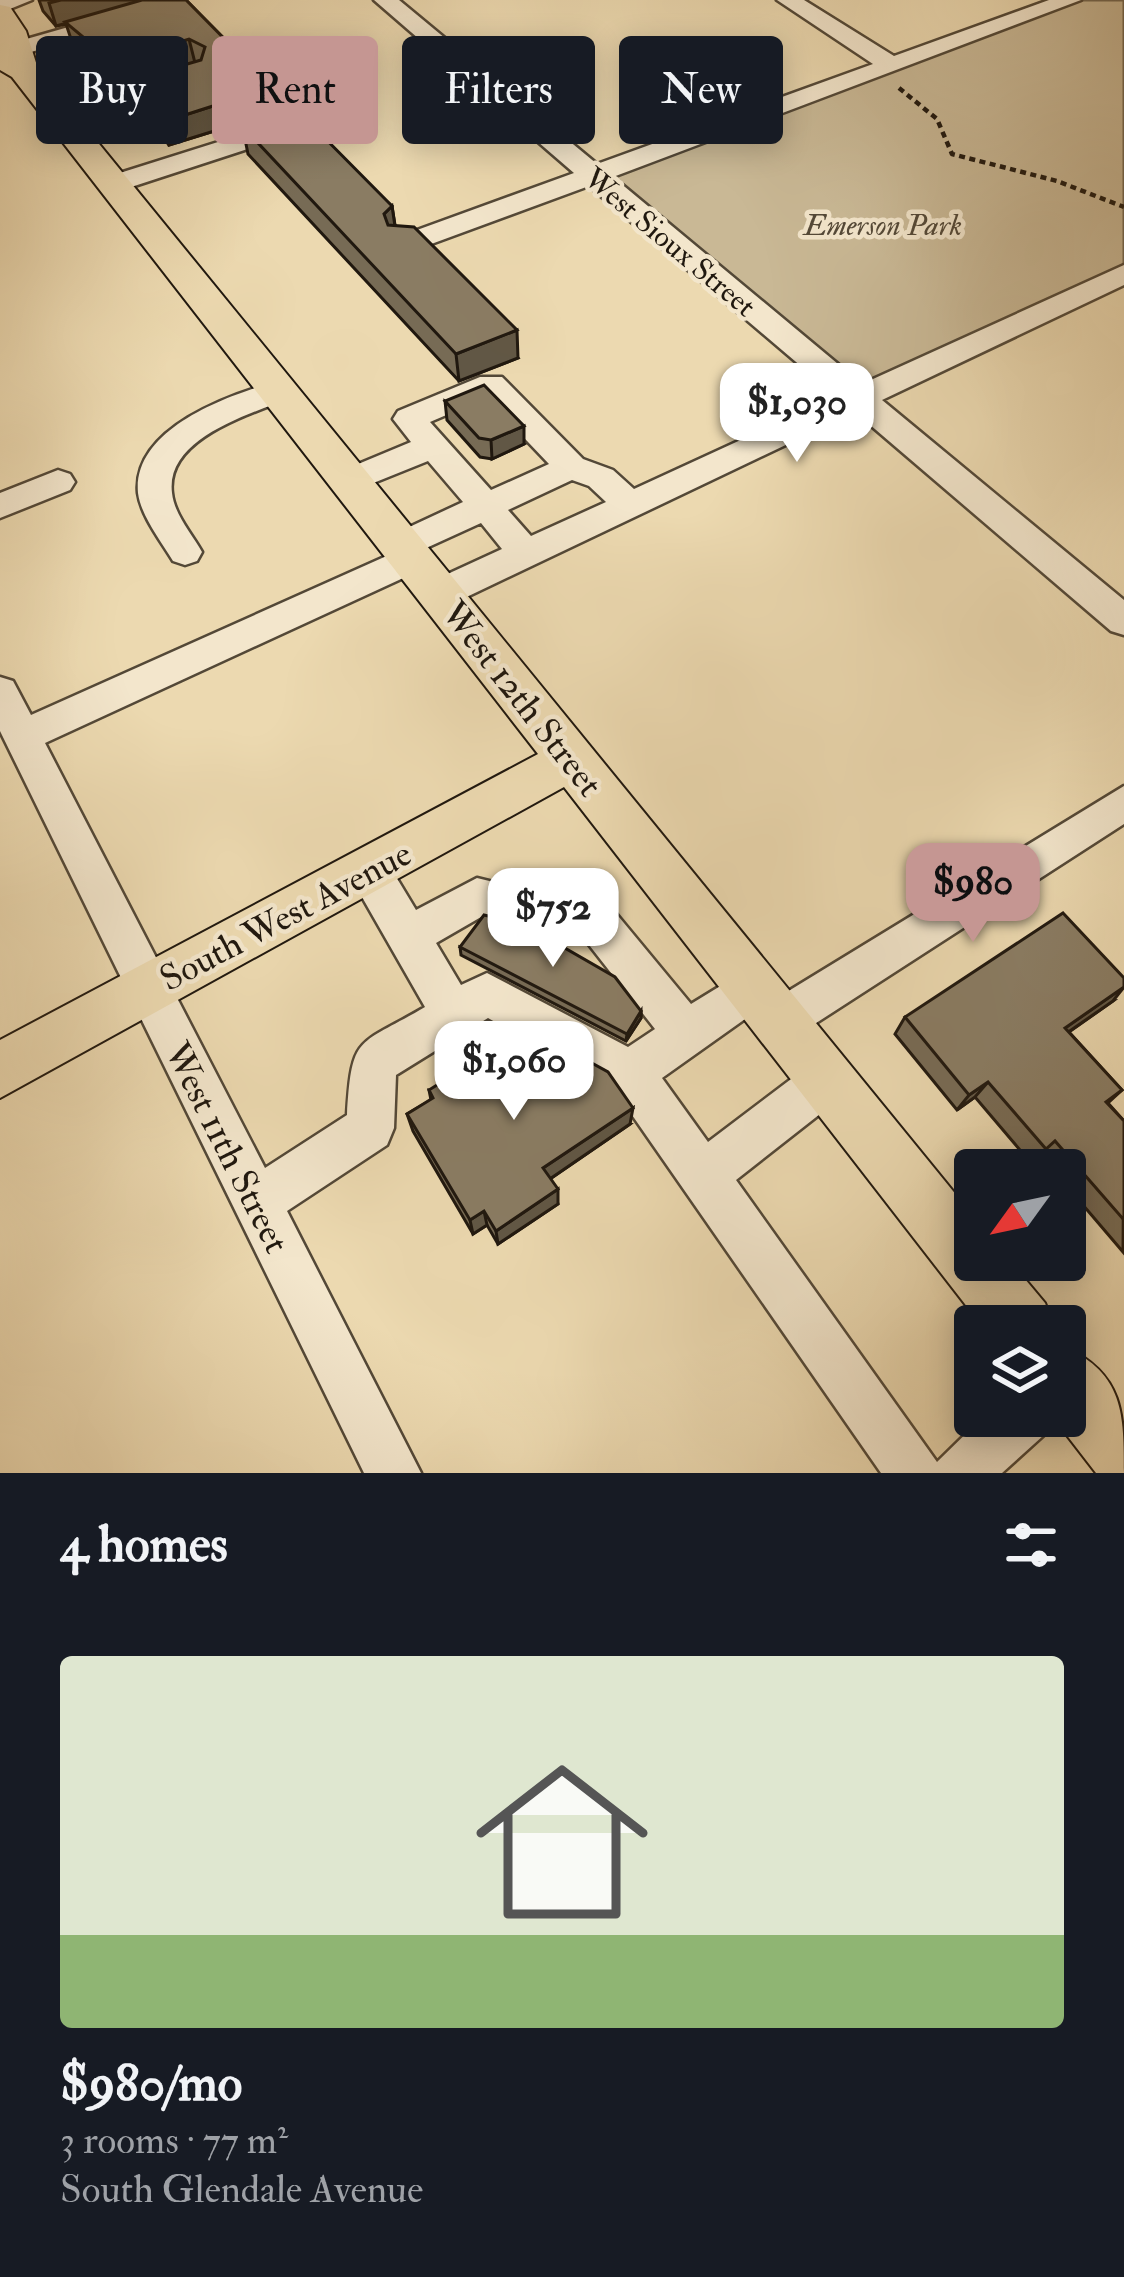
<!DOCTYPE html>
<html lang="en">
<head>
<meta charset="utf-8">
<style>
  :root { --surface:#171b24; --page:#242831; --text:#f1f3f6; --muted:#9ea1a6; --line:#363941; --accent:#c59692 }
  body { margin:0; font-family:"IM FELL Double Pica",serif; background:var(--page); color:var(--text); height:100vh; display:flex; flex-direction:column; font-size:45px; white-space:nowrap }
  * { box-sizing:border-box; margin:0 }
  p { font-size:39px; color:var(--muted) }
  .icon { flex:none; width:66px; height:66px; fill:none; stroke:currentColor; stroke-width:2; stroke-linecap:round; stroke-linejoin:round }
  .map { position:relative; height:1473px; overflow:hidden }
  .side { display:flex; flex-direction:column; background:var(--surface); flex:1 }
  .side>* { flex:none }
  .hud { position:absolute; left:36px; top:36px; width:1053px; height:108px; display:flex; gap:24px }
  .needle { width:78px; rotate:237deg }
  .fabs { position:absolute; left:954px; top:1149px; display:grid; gap:24px }
  .fabs a { display:grid; place-items:center; width:132px; height:132px; border-radius:12px; background:var(--surface); box-shadow:0 6px 30px #0003; font-size:60px }
  .price { position:absolute; translate:-50% -102px; padding:0 27px; border-radius:24px; background:#fff; color:#222; font-size:39px; line-height:78px; filter:drop-shadow(0 3px 6px #0008) }
  .price::after { content:''; position:absolute; left:50%; top:72px; width:36px; height:27px; margin-left:-18px; background:inherit; clip-path:polygon(0 0,100% 0,50% 100%) }
  .price.selected { background:var(--accent); color:#111 }
  ul { padding:0; list-style:none }
  li { display:grid; align-content:center; gap:24px; height:636px; padding:0 60px }
  li+li { border-top:3px solid var(--line) }
  li span { display:grid; place-items:center; height:372px; border-radius:12px; color:#555 }
  li>.icon { margin-inline-start:auto }
  span .icon { width:216px; height:216px; fill:#fffc; stroke-width:1 }
  li b { font-size:51px }
  h2 { display:flex; justify-content:space-between; align-items:center; height:144px; padding:0 60px; font-size:51px }
  .pill { padding:0 42px; border-radius:12px; background:var(--surface); box-shadow:0 6px 30px #0003; font-size:42px; line-height:108px }
  .pill.selected { background:var(--accent); color:#111 }
  .map>svg:first-child { display:block }
</style>
</head>
<body>
<div class="map">
<svg width="1124" height="1473" viewBox="0 0 1124 1473">
  <rect width="100%" height="100%" fill="#ecd9b0"/>
  <filter id="stains"><feTurbulence type="fractalNoise" baseFrequency=".00167" numOctaves="4"/><feColorMatrix values="0 0 0 0 .2 0 0 0 0 .09 0 0 0 0 .02 0 0 0 .5 -.17"/></filter>
  <radialGradient id="worn" r=".72"><stop offset=".6" stop-color="#630" stop-opacity="0"/><stop offset="1" stop-color="#630" stop-opacity=".3"/></radialGradient>
  <path fill="#c9b895" stroke="#746852" stroke-width="3" d="M1069,0H1124V274L856,400L591,175Z"/>
  <g fill="none" stroke-linecap="round" stroke-linejoin="round">
    <g stroke="#534837" stroke-width="5">
      <path id="minor" d="M0,0H32L0,13Z
        M374,0H399L597,164L873,64L777,0H804L894,56L1049,0H1081L613,177L862,384L1124,265V285L882,400L1124,600V635L1111,631L855,412L454,603L441,606L428,603L423,593L428,583L502,549L481,523L424,549L431,559L425,568L45,743L265,1168L347,1115C352,1033 357,1047 425,1007L354,883L348,870L354,857L369,852L384,857L416,910L477,878L614,911L691,1004L753,966L769,972L775,987L769,1002L662,1078L708,1142L811,1064L827,1057L843,1064L850,1080L843,1096L736,1180L937,1462L984,1416H1052L1044,1435L1002,1473H881L614,1089L488,1018L396,1075L394,1128L387,1145L287,1211L421,1473H364L0,731V677L13,681L31,715L391,554L385,545L390,536L463,502L428,461L351,492L339,488L334,480L339,472L411,442L393,419L398,411L480,377H502L583,459L613,470L634,489L836,396L589,186L415,250H395L391,244L395,238L574,173ZM486,398L549,464L491,490L430,422ZM572,480L589,486L606,502L531,536L508,510ZM481,917L586,941L655,1029L628,1047L487,973L461,985L436,943Z
        M121,12L133,19L129,24L17,56L5,49L9,44Z
        M180,72L189,74V84L58,124L45,116L49,111Z
        M294,118L307,126L303,131L122,190L113,192L100,184L104,178Z
        M279,381L295,391L290,398C251,414 165,438 172,493C174,514 192,534 202,552L197,561L185,565L173,561C161,541 141,516 138,493C132,428 231,394 279,381Z
        M58,470L70,474L75,482L70,490L0,518V493Z
        M1124,786V824L796,1036L780,1043L764,1036L757,1021L764,1006Z"/>
    </g>
    <g stroke="#20180f" stroke-width="4">
      <path id="major" d="M0,5L10,7L26,31L38,69L975,1218V1260H1009L1045,1303L1054,1326H982L564,787L0,1098V1040L538,754L12,77L0,70Z
        M1065,1347C1124,1374 1124,1414 1124,1473H1096L1052,1416H1065Z"/>
    </g>
    <path stroke="#20180f" stroke-width="4.5" stroke-dasharray="6 4.5" stroke-linecap="butt" d="M899,88L937,119L952,154L1057,181L1124,207"/>
    <use href="#minor" fill="#f3e6cc" fill-rule="evenodd"/>
    <use href="#major" fill="#ecd9b0" fill-rule="evenodd"/>
  </g>
  <path fill="#776b55" stroke="#20180f" stroke-width="3" d="M39,0H186L278,93L282,114L392,206L395,225L518,358L459,381L248,154L243,129L230,134L224,128L169,145L136,105L129,82L120,85L73,45L66,24L56,26L43,11Z
    M445,401L524,444L492,459L480,457L447,420Z
    M460,947L641,1011V1018L626,1041L461,955Z
    M1113,1001L1069,1032L1122,1090L1108,1103L1124,1121L1123,1252L1065,1184V1170H1053L1040,1155L1031,1163L975,1097L957,1110L895,1034L905,1017Z
    M429,1090L630,1124L550,1179L558,1204L498,1244L487,1225L473,1234L413,1131L407,1114L431,1100Z"/>
  <path fill="#615745" stroke="#20180f" stroke-width="3" d="M61,0H137L138,4L56,26L49,3Z
    M189,39L195,63L120,85L113,62Z
    M278,93L282,117L230,134L224,110Z
    M219,104L224,128L169,145L163,122Z
    M392,206L396,233L387,242L384,214Z
    M517,330L518,358L459,381L456,354Z
    M524,426V444L492,459L491,440Z
    M1124,987L1113,1001L1051,1044L1065,1028Z
    M641,1011V1018L626,1041L627,1034Z
    M988,1082L975,1097L957,1110L969,1095Z
    M633,1108L630,1124L544,1183L543,1168Z
    M558,1189V1204L498,1244L496,1231Z
    M484,1211L487,1225L473,1234L470,1220Z"/>
  <path fill="#8a7c63" stroke="#20180f" stroke-width="3" d="M142,0H186L278,93L224,110L219,104L163,122L129,81L201,60L205,47L189,39L113,62L65,22Z
    M296,109L392,206L384,214L388,225L414,227L517,330L456,354L242,126Z
    M484,385L524,426L491,440L479,438L445,401Z
    M1063,913L1124,978V987L1065,1028L1122,1090L1106,1102L1124,1121V1220L1055,1141L1046,1149L988,1082L969,1095L905,1017Z
    M484,915L523,924L615,977L641,1011L627,1034L460,947Z
    M528,1028L608,1072L633,1108L543,1168L558,1189L496,1231L484,1211L470,1220L407,1114L433,1098L429,1090Z"/>
  <g text-anchor="middle" stroke-width="9" stroke-linejoin="round" paint-order="stroke">
    <g font-size="30" font-style="italic" fill="#534837" stroke="#f3e6cc">
      <text x="883" y="235">Emerson Park</text>
    </g>
    <g font-size="30" fill="#20180f" stroke="#f3e6cc">
      <text transform="translate(670 242) rotate(40)" y="10">West Sioux Street</text>
    </g>
    <g font-size="36" fill="#20180f" stroke="#f3e6cc">
      <text transform="translate(523 698) rotate(52)" y="13">West 12th Street</text>
      <text transform="translate(285 915) rotate(-28)" y="13">South West Avenue</text>
      <text transform="translate(228 1147) rotate(63)" y="13">West 11th Street</text>
    </g>
  </g>
  <rect width="100%" height="100%" filter="url(#stains)"/>
  <rect width="100%" height="100%" fill="url(#worn)"/>
</svg>
<div class="fabs">
<a><svg class="needle" viewBox="-14 -14 28 28"><path d="M0-13l5 13h-10z" fill="#e53935"/><path d="M0 13l5-13h-10z" fill="#9ea1a6"/></svg></a>
<a><svg class="icon" aria-label="layers" viewBox="0 0 24 24"><path d="M12 4l9 5-9 5-9-5zM3 14l9 5 9-5"/></svg></a>
</div>
<b class="price" style="left:797px;top:465px">$1,030</b>
<b class="price selected" style="left:973px;top:945px">$980</b>
<b class="price" style="left:553px;top:970px">$752</b>
<b class="price" style="left:514px;top:1123px">$1,060</b>
<div class="hud">
<a class="pill">Buy</a>
<a class="pill selected">Rent</a>
<a class="pill">Filters</a>
<a class="pill">New</a>
</div>
</div>
<section class="side">
<h2>4 homes<svg class="icon" aria-label="filters" viewBox="0 0 24 24"><path d="M4 7h16M4 17h16"/><circle cx="9" cy="7" r="2"/><circle cx="15" cy="17" r="2"/></svg></h2>
<ul>
<li><span style="background:linear-gradient(#dfe7d0 75%,#8fb573 0)"><svg class="icon" aria-label="home" viewBox="0 0 24 24"><path d="M3 11l9-7 9 7M6 9v11h12V9"/></svg></span><div><b>$980/mo</b><p>3 rooms · 77 m²</p><p>South Glendale Avenue</p></div></li>
</ul>
</section>
</body>
</html>
